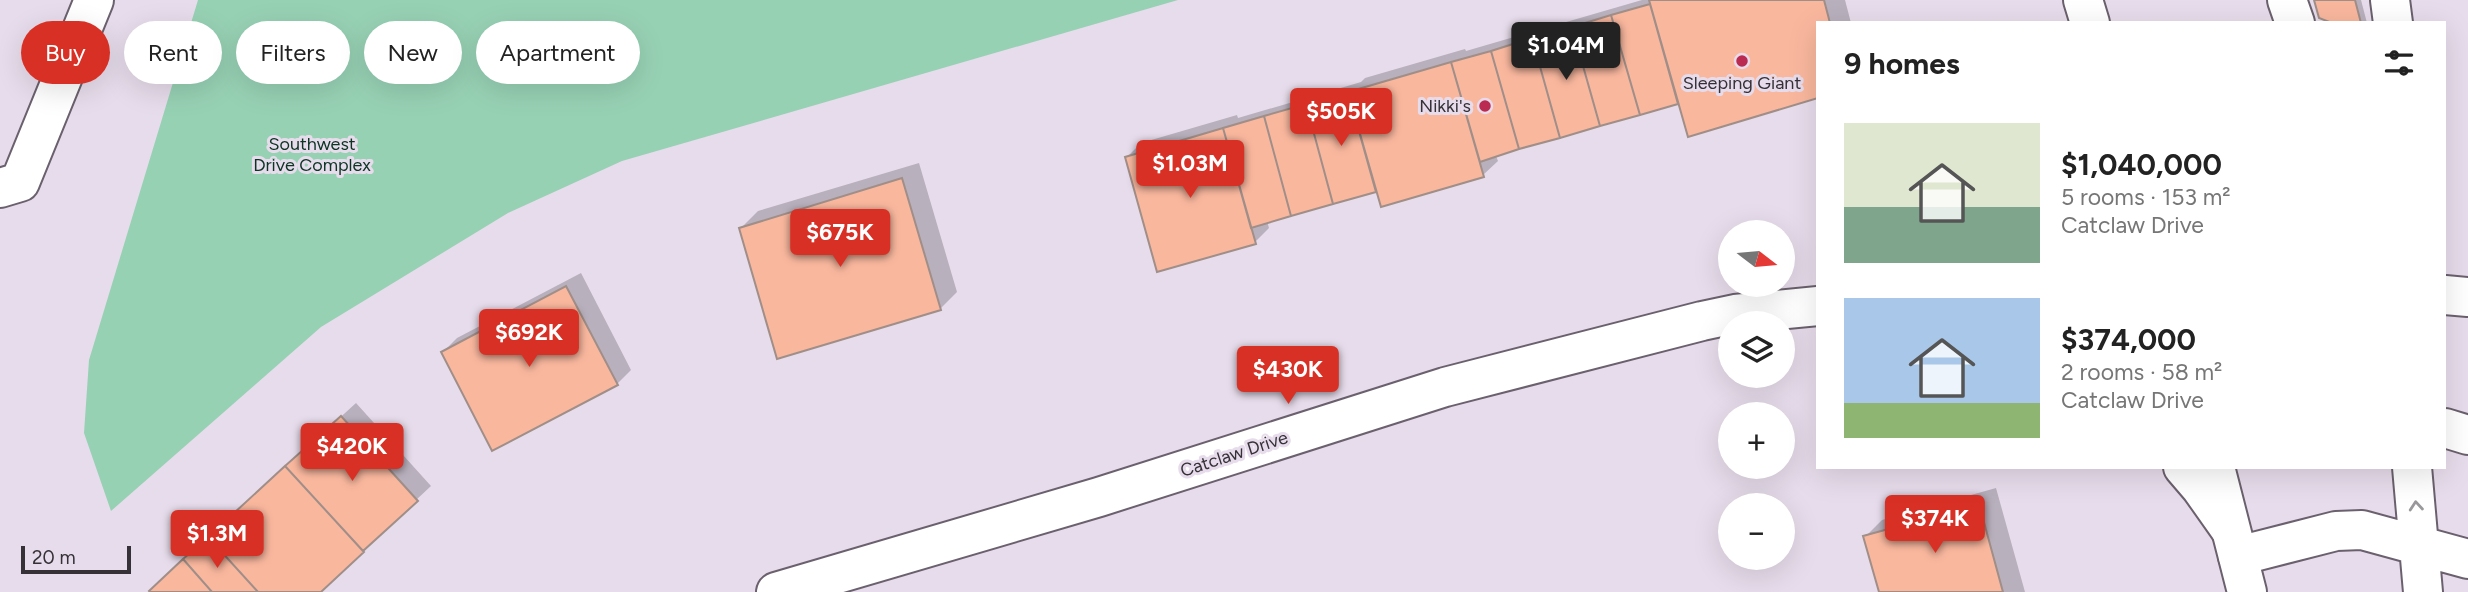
<!DOCTYPE html>
<html lang="en">
<head>
<meta charset="utf-8">
<style>
  :root { --surface:#fff; --page:#f2f2f2; --text:#222; --muted:#767676; --accent:#d93025 }
  body { margin:0; font-family:Figtree,sans-serif; background:var(--page); color:var(--text); height:100vh; display:flex; flex-direction:column; font-size:26px; white-space:nowrap }
  * { box-sizing:border-box; margin:0 }
  p { font-size:23px; color:var(--muted) }
  .icon { flex:none; width:38px; height:38px; fill:none; stroke:currentColor; stroke-width:2; stroke-linecap:round; stroke-linejoin:round }
  .map { position:relative; flex:1; overflow:hidden }
  .sheet { position:absolute; left:1816px; top:21px; width:630px; height:448px; display:flex; flex-direction:column; background:var(--surface); border-radius:0px; box-shadow:0 7px 28px #0002 }
  .sheet>* { flex:none }
  .banner { position:absolute; left:21px; top:21px; width:665px; height:63px; display:flex; gap:14px }
  .needle { width:46px; rotate:106deg }
  .controls { position:absolute; left:1718px; top:220px; display:grid; gap:14px }
  .controls a { display:grid; place-items:center; width:77px; height:77px; border-radius:50%; background:var(--surface); box-shadow:0 7px 28px #0002; font-size:35px }
  .scale { position:absolute; left:21px; bottom:18px; width:110px; box-sizing:border-box; padding-left:7px; border:4px solid #353137; border-top:0; font-size:19px; line-height:24px; white-space:nowrap; color:#353137; -webkit-text-stroke:5px #e7dceb; paint-order:stroke }
  .price { position:absolute; translate:-50% -60px; padding:0 16px; border-radius:7px; background:var(--accent); color:#fff; font-size:23px; line-height:46px; filter:drop-shadow(0 2px 4px #0008) }
  .price::after { content:''; position:absolute; left:50%; top:42px; width:21px; height:16px; margin-left:-10px; background:inherit; clip-path:polygon(0 0,100% 0,50% 100%) }
  .price.on { background:#222; color:#fff }
  ul { padding:0; list-style:none }
  li { display:flex; align-items:center; gap:21px; height:175px; padding:0 28px }
  li span { display:grid; place-items:center; flex:none; width:196px; height:140px; border-radius:0px; color:#555 }
  li>.icon { margin-inline-start:auto }
  span .icon { width:84px; height:84px; fill:#fffc; stroke-width:1 }
  li b { font-size:30px }
  h2 { display:flex; justify-content:space-between; align-items:center; height:84px; padding:0 28px; font-size:30px }
  .pill { padding:0 24px; border-radius:32px; background:var(--surface); box-shadow:0 7px 28px #0002; font-size:24px; line-height:63px }
  .pill.on { background:var(--accent); color:#fff }
  .map>svg:first-child { display:block }
</style>
</head>
<body>
<div class="map">
<svg width="2468" height="592" viewBox="0 0 2468 592">
  <rect width="100%" height="100%" fill="#e7dceb"/>
  <path fill="#97d1b4" d="M198,0H1178L622,161L508,213L321,327L111,511L84,433L89,360Z"/>
  <path fill="#0003" d="M1642,0H1845L1851,23H1818V96L1689,134L1679,100L1496,156L1498,161L1483,175L1377,188L1267,221L1269,228L1255,242L1127,157L1141,143L1237,115L1238,118L1361,82L1365,78L1465,49L1466,51Z
    M2316,0H2361L2367,23H2336Z
    M919,163L957,292L940,309L741,228L758,211Z
    M581,273L631,370L617,384L443,352L457,338Z
    M356,403L431,486L318,592H153L162,580Z
    M1996,488L2025,592H1881L1865,537L1882,520Z"/>
  <path fill="#f9b79e" stroke="#a08e88" stroke-width="2" d="M1649,0H1824L1830,23H1818V98L1688,137Z
    M2314,0H2355L2361,23H2332L2319,18Z
    M1650,4L1678,104L1640,115L1611,15Z
    M1611,15L1640,115L1600,126L1572,27Z
    M1572,27L1600,126L1560,138L1532,38Z
    M1532,38L1560,138L1519,149L1491,51Z
    M1491,51L1519,149L1480,162L1451,62Z
    M1451,62L1484,177L1381,207L1348,92Z
    M1348,92L1376,192L1333,204L1306,104Z
    M1306,104L1333,204L1291,216L1264,116Z
    M1264,116L1291,216L1251,228L1223,128Z
    M1223,128L1256,244L1157,272L1125,157Z
    M902,178L941,310L777,359L739,228Z
    M566,286L618,385L492,451L441,352Z
    M341,416L418,501L363,551L285,466Z
    M285,466L364,552L321,592H258L208,537Z
    M1979,504L2003,592H1879L1863,536Z
    M208,537L258,592H212L183,559Z
    M183,559L212,592H150L149,591Z"/>
  <g fill="none" stroke-linecap="round" stroke-linejoin="round">
    <g stroke="#6b616e" stroke-width="42">
      <path id="minor" d="M2287,0L2295,23
        M2390,0L2393,23
        M0,188L20,182L94,0
        M2445,295L2468,297
        M2445,428L2468,435
        M2183,467L2201,488L2230,529
        M2412,467L2423,592
        M2238,556L2336,531L2362,530L2468,559
        M776,592L1099,497L1445,387L1702,321L1735,314L1818,306"/>
    </g>
    <g stroke="#6b616e" stroke-width="42">
      <path id="major" d="M2083,0L2090,23
        M2215,467L2247,592"/>
    </g>
    <use href="#minor" stroke="#fff" stroke-width="38"/>
    <use href="#major" stroke="#fff" stroke-width="38"/>
  </g>
  <defs><path id="oneway-chevron" d="M-2-3.5L2.5 0L-2 3.5" fill="none" stroke-width="1.6" stroke-linecap="round" stroke-linejoin="round" transform="scale(1.75)"/></defs>
  <use stroke="#9a989b" href="#oneway-chevron" transform="translate(2416 506) rotate(-95)"/>
  <g fill="#bb2b51" stroke="#e7dceb" stroke-width="2.5">
    <circle cx="1742" cy="61" r="7"/>
    <circle cx="1485" cy="106" r="7"/>
  </g>
  <g text-anchor="middle" stroke-width="6" stroke-linejoin="round" paint-order="stroke">
    <g font-size="18" fill="#353137" stroke="#e7dceb">
      <text x="1742" y="89">Sleeping Giant</text>
      <text x="1471" y="112" text-anchor="end">Nikki's</text>
    </g>
    <g font-size="18" fill="#0b3423" stroke="#e7dceb">
      <text x="312" y="150">Southwest<tspan x="312" dy="21">Drive Complex</tspan></text>
    </g>
    <g font-size="18" fill="#353137" stroke="#e7dceb">
      <text transform="translate(1234 454) rotate(-18)" y="6">Catclaw Drive</text>
    </g>
  </g>
</svg>
<div class="controls">
<a><svg class="needle" viewBox="-14 -14 28 28"><path d="M0-13l5 13h-10z" fill="#e53935"/><path d="M0 13l5-13h-10z" fill="#767676"/></svg></a>
<a><svg class="icon" aria-label="layers" viewBox="0 0 24 24"><path d="M12 4l9 5-9 5-9-5zM3 14l9 5 9-5"/></svg></a>
<a>+</a>
<a>−</a>
</div>
<div class="scale">20 m</div>
<b class="price on" style="left:1566px;top:82px">$1.04M</b>
<b class="price" style="left:1341px;top:148px">$505K</b>
<b class="price" style="left:1190px;top:200px">$1.03M</b>
<b class="price" style="left:840px;top:269px">$675K</b>
<b class="price" style="left:529px;top:369px">$692K</b>
<b class="price" style="left:1288px;top:406px">$430K</b>
<b class="price" style="left:352px;top:483px">$420K</b>
<b class="price" style="left:1935px;top:555px">$374K</b>
<b class="price" style="left:217px;top:570px">$1.3M</b>
<div class="banner">
<a class="pill on">Buy</a>
<a class="pill">Rent</a>
<a class="pill">Filters</a>
<a class="pill">New</a>
<a class="pill">Apartment</a>
</div>
<section class="sheet">
<h2>9 homes<svg class="icon" aria-label="filters" viewBox="0 0 24 24"><path d="M4 7h16M4 17h16"/><circle cx="9" cy="7" r="2"/><circle cx="15" cy="17" r="2"/></svg></h2>
<ul>
<li><span style="background:linear-gradient(#dfe7d0 60%,#7fa58c 0)"><svg class="icon" aria-label="home" viewBox="0 0 24 24"><path d="M3 11l9-7 9 7M6 9v11h12V9"/></svg></span><div><b>$1,040,000</b><p>5 rooms · 153 m²</p><p>Catclaw Drive</p></div></li>
<li><span style="background:linear-gradient(#a9c7e8 75%,#8fb573 0)"><svg class="icon" aria-label="home" viewBox="0 0 24 24"><path d="M3 11l9-7 9 7M6 9v11h12V9"/></svg></span><div><b>$374,000</b><p>2 rooms · 58 m²</p><p>Catclaw Drive</p></div></li>
</ul>
</section>
</div>
</body>
</html>
